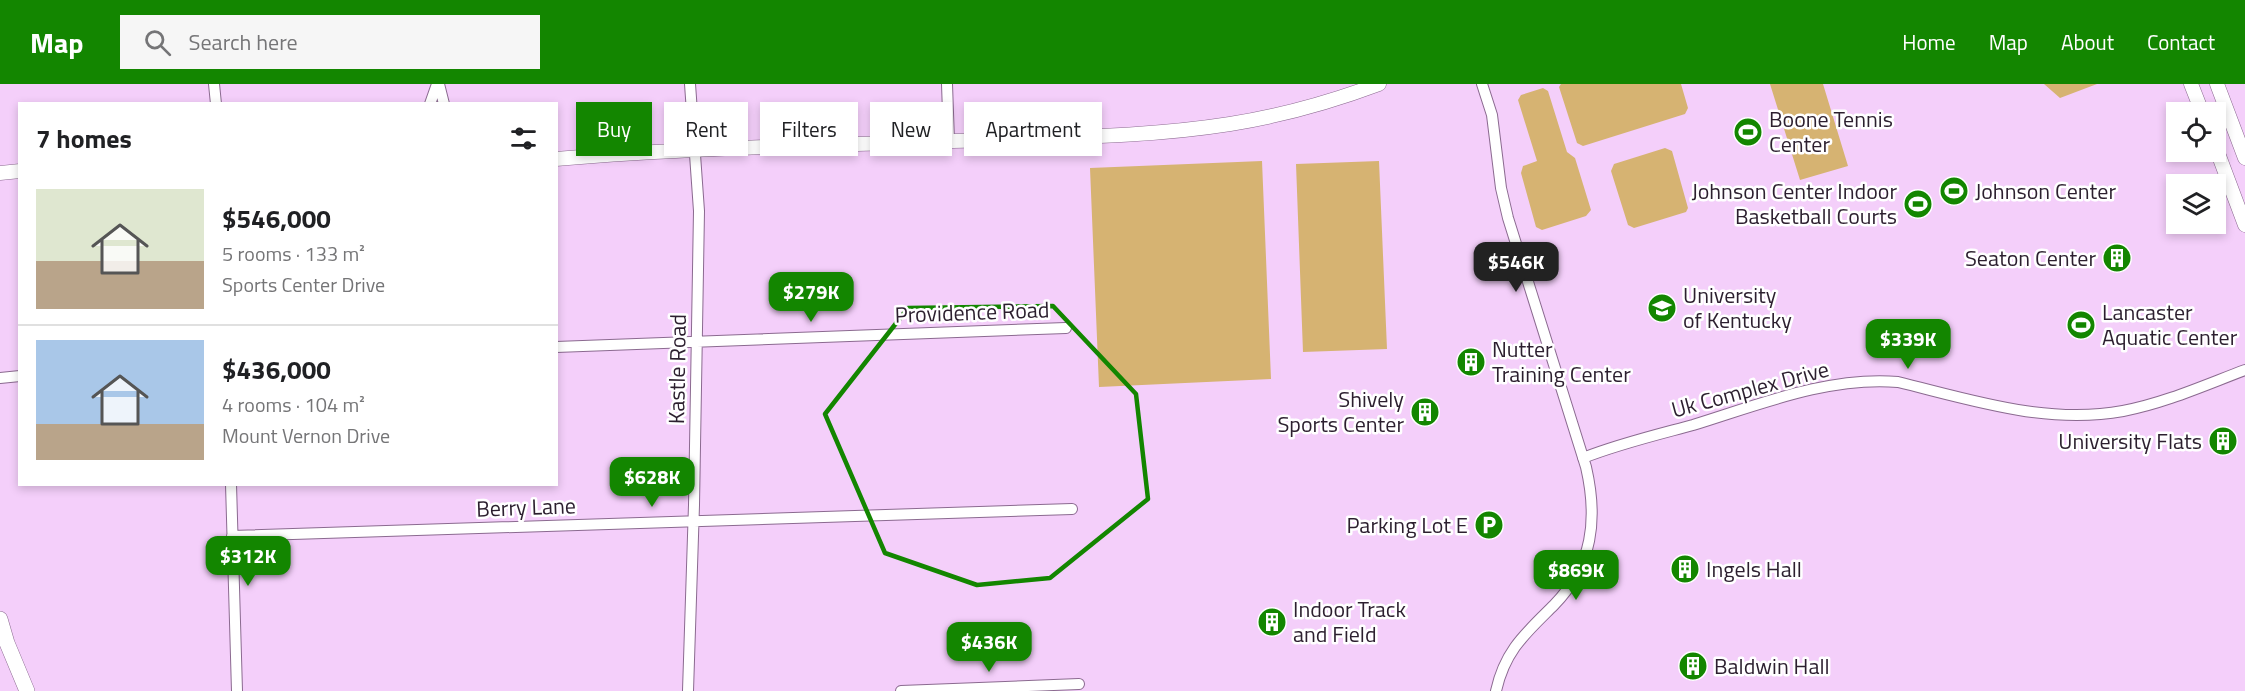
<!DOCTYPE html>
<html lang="en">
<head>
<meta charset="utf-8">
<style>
  :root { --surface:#fff; --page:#f6f6f6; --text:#202124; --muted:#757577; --line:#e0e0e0; --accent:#138600 }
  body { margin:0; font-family:"Titillium Web",sans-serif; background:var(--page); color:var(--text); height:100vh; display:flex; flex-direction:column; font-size:22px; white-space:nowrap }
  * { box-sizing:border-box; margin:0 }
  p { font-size:20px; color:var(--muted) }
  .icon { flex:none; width:33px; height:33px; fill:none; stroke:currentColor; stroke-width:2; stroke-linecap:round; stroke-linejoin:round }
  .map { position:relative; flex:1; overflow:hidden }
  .panel { position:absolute; left:18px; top:18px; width:540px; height:384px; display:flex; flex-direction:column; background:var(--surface); border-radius:0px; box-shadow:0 3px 9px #0003 }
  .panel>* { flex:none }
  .banner { position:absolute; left:576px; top:18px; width:570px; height:54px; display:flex; gap:12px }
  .controls { position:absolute; left:2166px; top:18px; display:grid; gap:12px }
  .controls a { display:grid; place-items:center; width:60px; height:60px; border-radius:0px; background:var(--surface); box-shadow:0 3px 9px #0003; font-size:30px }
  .price { position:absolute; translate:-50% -51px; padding:0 14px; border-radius:12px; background:var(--accent); color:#fff; font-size:20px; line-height:39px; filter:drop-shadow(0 2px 3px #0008) }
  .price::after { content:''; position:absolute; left:50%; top:36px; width:18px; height:14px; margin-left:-9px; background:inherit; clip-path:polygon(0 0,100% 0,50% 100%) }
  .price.active { background:#222; color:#fff }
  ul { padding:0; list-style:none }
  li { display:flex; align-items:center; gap:18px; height:150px; padding:0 18px }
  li+li { border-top:2px solid var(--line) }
  li span { display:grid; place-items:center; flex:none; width:168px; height:120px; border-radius:0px; color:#555 }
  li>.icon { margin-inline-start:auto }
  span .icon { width:72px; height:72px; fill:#fffc; stroke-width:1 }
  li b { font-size:26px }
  h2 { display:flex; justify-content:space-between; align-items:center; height:72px; padding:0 18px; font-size:26px }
  .tag { padding:0 21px; border-radius:0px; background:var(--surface); box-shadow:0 3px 9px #0003; font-size:21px; line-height:54px }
  .tag.active { background:var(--accent); color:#fff }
  header { display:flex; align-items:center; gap:36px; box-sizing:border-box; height:84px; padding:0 30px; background:var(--accent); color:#fff }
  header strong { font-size:28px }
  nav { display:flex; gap:33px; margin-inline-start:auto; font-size:21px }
  .search { width:420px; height:54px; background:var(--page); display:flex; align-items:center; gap:15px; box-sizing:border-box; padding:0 21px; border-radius:0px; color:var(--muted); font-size:22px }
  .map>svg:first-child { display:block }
</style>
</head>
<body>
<header>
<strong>Map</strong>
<div class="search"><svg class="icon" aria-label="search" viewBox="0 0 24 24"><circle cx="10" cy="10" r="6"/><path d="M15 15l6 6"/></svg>Search here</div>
<nav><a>Home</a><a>Map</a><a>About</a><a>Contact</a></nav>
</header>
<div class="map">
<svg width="2245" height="607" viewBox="0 0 2245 607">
  <rect width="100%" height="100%" fill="#f4cffa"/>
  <path fill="#d6b372" d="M1561,0H1681L1688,24L1685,30L1583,62L1577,59L1559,3Z
    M1770,0H1823L1848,82L1800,96Z
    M2044,0H2097L2060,14Z
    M1543,4L1548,7L1567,68L1575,74L1591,126L1586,132L1542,146L1536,143L1521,89L1523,82L1537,77L1518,16L1521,11Z
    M1665,64L1672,67L1688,124L1686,128L1634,144L1628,141L1611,87L1614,80Z
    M1262,77L1271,295L1099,303L1090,84Z
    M1379,77L1387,265L1303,268L1296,80Z"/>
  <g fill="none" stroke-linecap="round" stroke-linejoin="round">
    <g stroke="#8b6a90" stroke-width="12">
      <path id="street" d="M214,0L216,20
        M439,0L444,20
        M947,0L949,57
        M1482,0L1492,31L1501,104L1508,134L1586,383C1598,435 1593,481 1554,521C1526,549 1505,566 1496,607
        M430,20L437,0
        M556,263L1066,244
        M0,294L20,292
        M1583,374C1618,360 1656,351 1693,341C1758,321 1829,292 1898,298C1972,316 2047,341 2123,327C2165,319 2205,301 2245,286
        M231,400L237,607
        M232,452L1072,425
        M688,607L694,421L699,127L690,0
        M901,607L1079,600"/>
    </g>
    <g stroke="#8b6a90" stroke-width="15">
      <path id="secondary" d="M2191,0L2202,28
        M2217,0L2245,74
        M2216,64L2245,141
        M556,75C698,63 840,61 982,56C1064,53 1148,53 1230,40C1280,32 1331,18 1379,0
        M0,89L20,87"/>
    </g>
    <g stroke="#8b6a90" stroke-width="16">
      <path id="primary" d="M0,535L7,559L27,607"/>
    </g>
    <use href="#street" stroke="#fff" stroke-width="10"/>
    <use href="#secondary" stroke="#fff" stroke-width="14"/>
    <use href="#primary" stroke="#fff" stroke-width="15"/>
  </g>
  <path fill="none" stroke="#138600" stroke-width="4.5" stroke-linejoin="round" d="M1053,222L1136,310L1148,415L1050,494L977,501L885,469L825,330L908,224Z"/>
  <defs>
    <g id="stadium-disc" transform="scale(1.5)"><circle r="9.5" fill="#138600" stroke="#fff"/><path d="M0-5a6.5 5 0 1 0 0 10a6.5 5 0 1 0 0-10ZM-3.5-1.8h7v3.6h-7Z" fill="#fff"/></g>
    <g id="building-disc" transform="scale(1.5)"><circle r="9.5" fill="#138600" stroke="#fff"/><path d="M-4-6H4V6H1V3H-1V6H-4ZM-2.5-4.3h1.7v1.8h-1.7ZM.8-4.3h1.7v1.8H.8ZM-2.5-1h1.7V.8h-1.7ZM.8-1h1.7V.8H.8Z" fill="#fff"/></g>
    <g id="university-disc" transform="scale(1.5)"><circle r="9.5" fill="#138600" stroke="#fff"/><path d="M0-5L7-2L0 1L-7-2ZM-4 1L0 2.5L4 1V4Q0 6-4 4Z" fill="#fff"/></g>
    <g id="parking-disc" transform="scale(1.5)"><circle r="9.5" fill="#138600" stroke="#fff"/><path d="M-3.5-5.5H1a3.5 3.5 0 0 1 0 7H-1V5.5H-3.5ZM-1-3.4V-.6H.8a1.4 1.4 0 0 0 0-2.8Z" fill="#fff"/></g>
  </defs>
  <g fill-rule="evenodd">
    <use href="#stadium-disc" x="1748" y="48"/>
    <use href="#stadium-disc" x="1954" y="107"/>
    <use href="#stadium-disc" x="1918" y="120"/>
    <use href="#building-disc" x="2117" y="174"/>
    <use href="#university-disc" x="1662" y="224"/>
    <use href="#stadium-disc" x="2081" y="241"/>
    <use href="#building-disc" x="1471" y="278"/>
    <use href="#building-disc" x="1425" y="328"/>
    <use href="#building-disc" x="2223" y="357"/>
    <use href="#parking-disc" x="1489" y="441"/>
    <use href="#building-disc" x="1685" y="485"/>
    <use href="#building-disc" x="1272" y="538"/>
    <use href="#building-disc" x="1693" y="582"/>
  </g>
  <g text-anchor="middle" stroke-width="5" stroke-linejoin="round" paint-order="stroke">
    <g font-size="22" fill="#2c1f2f" stroke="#fff" text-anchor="start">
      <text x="1769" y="43">Boone Tennis<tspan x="1769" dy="25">Center</tspan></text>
      <text x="1897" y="115" text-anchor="end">Johnson Center Indoor<tspan x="1897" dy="25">Basketball Courts</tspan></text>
      <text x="1975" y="115">Johnson Center</text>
      <text x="2096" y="182" text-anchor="end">Seaton Center</text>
      <text x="1683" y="219">University<tspan x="1683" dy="25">of Kentucky</tspan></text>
      <text x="2102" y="236">Lancaster<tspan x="2102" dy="25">Aquatic Center</tspan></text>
      <text x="1492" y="273">Nutter<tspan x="1492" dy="25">Training Center</tspan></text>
      <text x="1404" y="323" text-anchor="end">Shively<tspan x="1404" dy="25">Sports Center</tspan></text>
      <text x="2202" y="365" text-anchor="end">University Flats</text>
      <text x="1468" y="449" text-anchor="end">Parking Lot E</text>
      <text x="1706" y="493">Ingels Hall</text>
      <text x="1293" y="533">Indoor Track<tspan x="1293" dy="25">and Field</tspan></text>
      <text x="1714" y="590">Baldwin Hall</text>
    </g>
    <g font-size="22" fill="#2c1f2f" stroke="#fff">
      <text transform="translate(972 228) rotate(-2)" y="8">Providence Road</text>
      <text transform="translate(677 285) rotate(-89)" y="8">Kastle Road</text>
      <text transform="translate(1750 305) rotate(-15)" y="8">Uk Complex Drive</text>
      <text transform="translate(526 423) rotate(-2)" y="8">Berry Lane</text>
    </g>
  </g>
</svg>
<div class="controls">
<a><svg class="icon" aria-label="locate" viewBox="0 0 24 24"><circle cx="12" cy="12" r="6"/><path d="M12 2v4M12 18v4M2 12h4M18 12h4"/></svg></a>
<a><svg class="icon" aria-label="layers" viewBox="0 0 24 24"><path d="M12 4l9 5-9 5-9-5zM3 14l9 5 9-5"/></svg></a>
</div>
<b class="price active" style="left:1516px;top:209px">$546K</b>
<b class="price" style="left:811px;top:239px">$279K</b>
<b class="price" style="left:1908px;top:286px">$339K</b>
<b class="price" style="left:652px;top:424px">$628K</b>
<b class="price" style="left:248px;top:503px">$312K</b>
<b class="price" style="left:1576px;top:517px">$869K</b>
<b class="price" style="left:989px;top:589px">$436K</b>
<div class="banner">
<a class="tag active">Buy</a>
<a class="tag">Rent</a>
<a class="tag">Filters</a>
<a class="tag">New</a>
<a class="tag">Apartment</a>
</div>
<section class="panel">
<h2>7 homes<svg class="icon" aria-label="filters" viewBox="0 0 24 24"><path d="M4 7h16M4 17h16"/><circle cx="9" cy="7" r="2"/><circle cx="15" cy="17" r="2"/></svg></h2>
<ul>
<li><span style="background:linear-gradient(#dfe7d0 60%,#b9a48a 0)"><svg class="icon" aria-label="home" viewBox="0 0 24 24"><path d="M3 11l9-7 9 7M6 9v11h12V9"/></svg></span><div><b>$546,000</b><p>5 rooms · 133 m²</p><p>Sports Center Drive</p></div></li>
<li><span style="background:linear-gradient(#a9c7e8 70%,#b9a48a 0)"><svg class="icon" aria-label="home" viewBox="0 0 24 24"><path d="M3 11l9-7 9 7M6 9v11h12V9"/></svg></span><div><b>$436,000</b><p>4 rooms · 104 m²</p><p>Mount Vernon Drive</p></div></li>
</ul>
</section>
</div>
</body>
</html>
